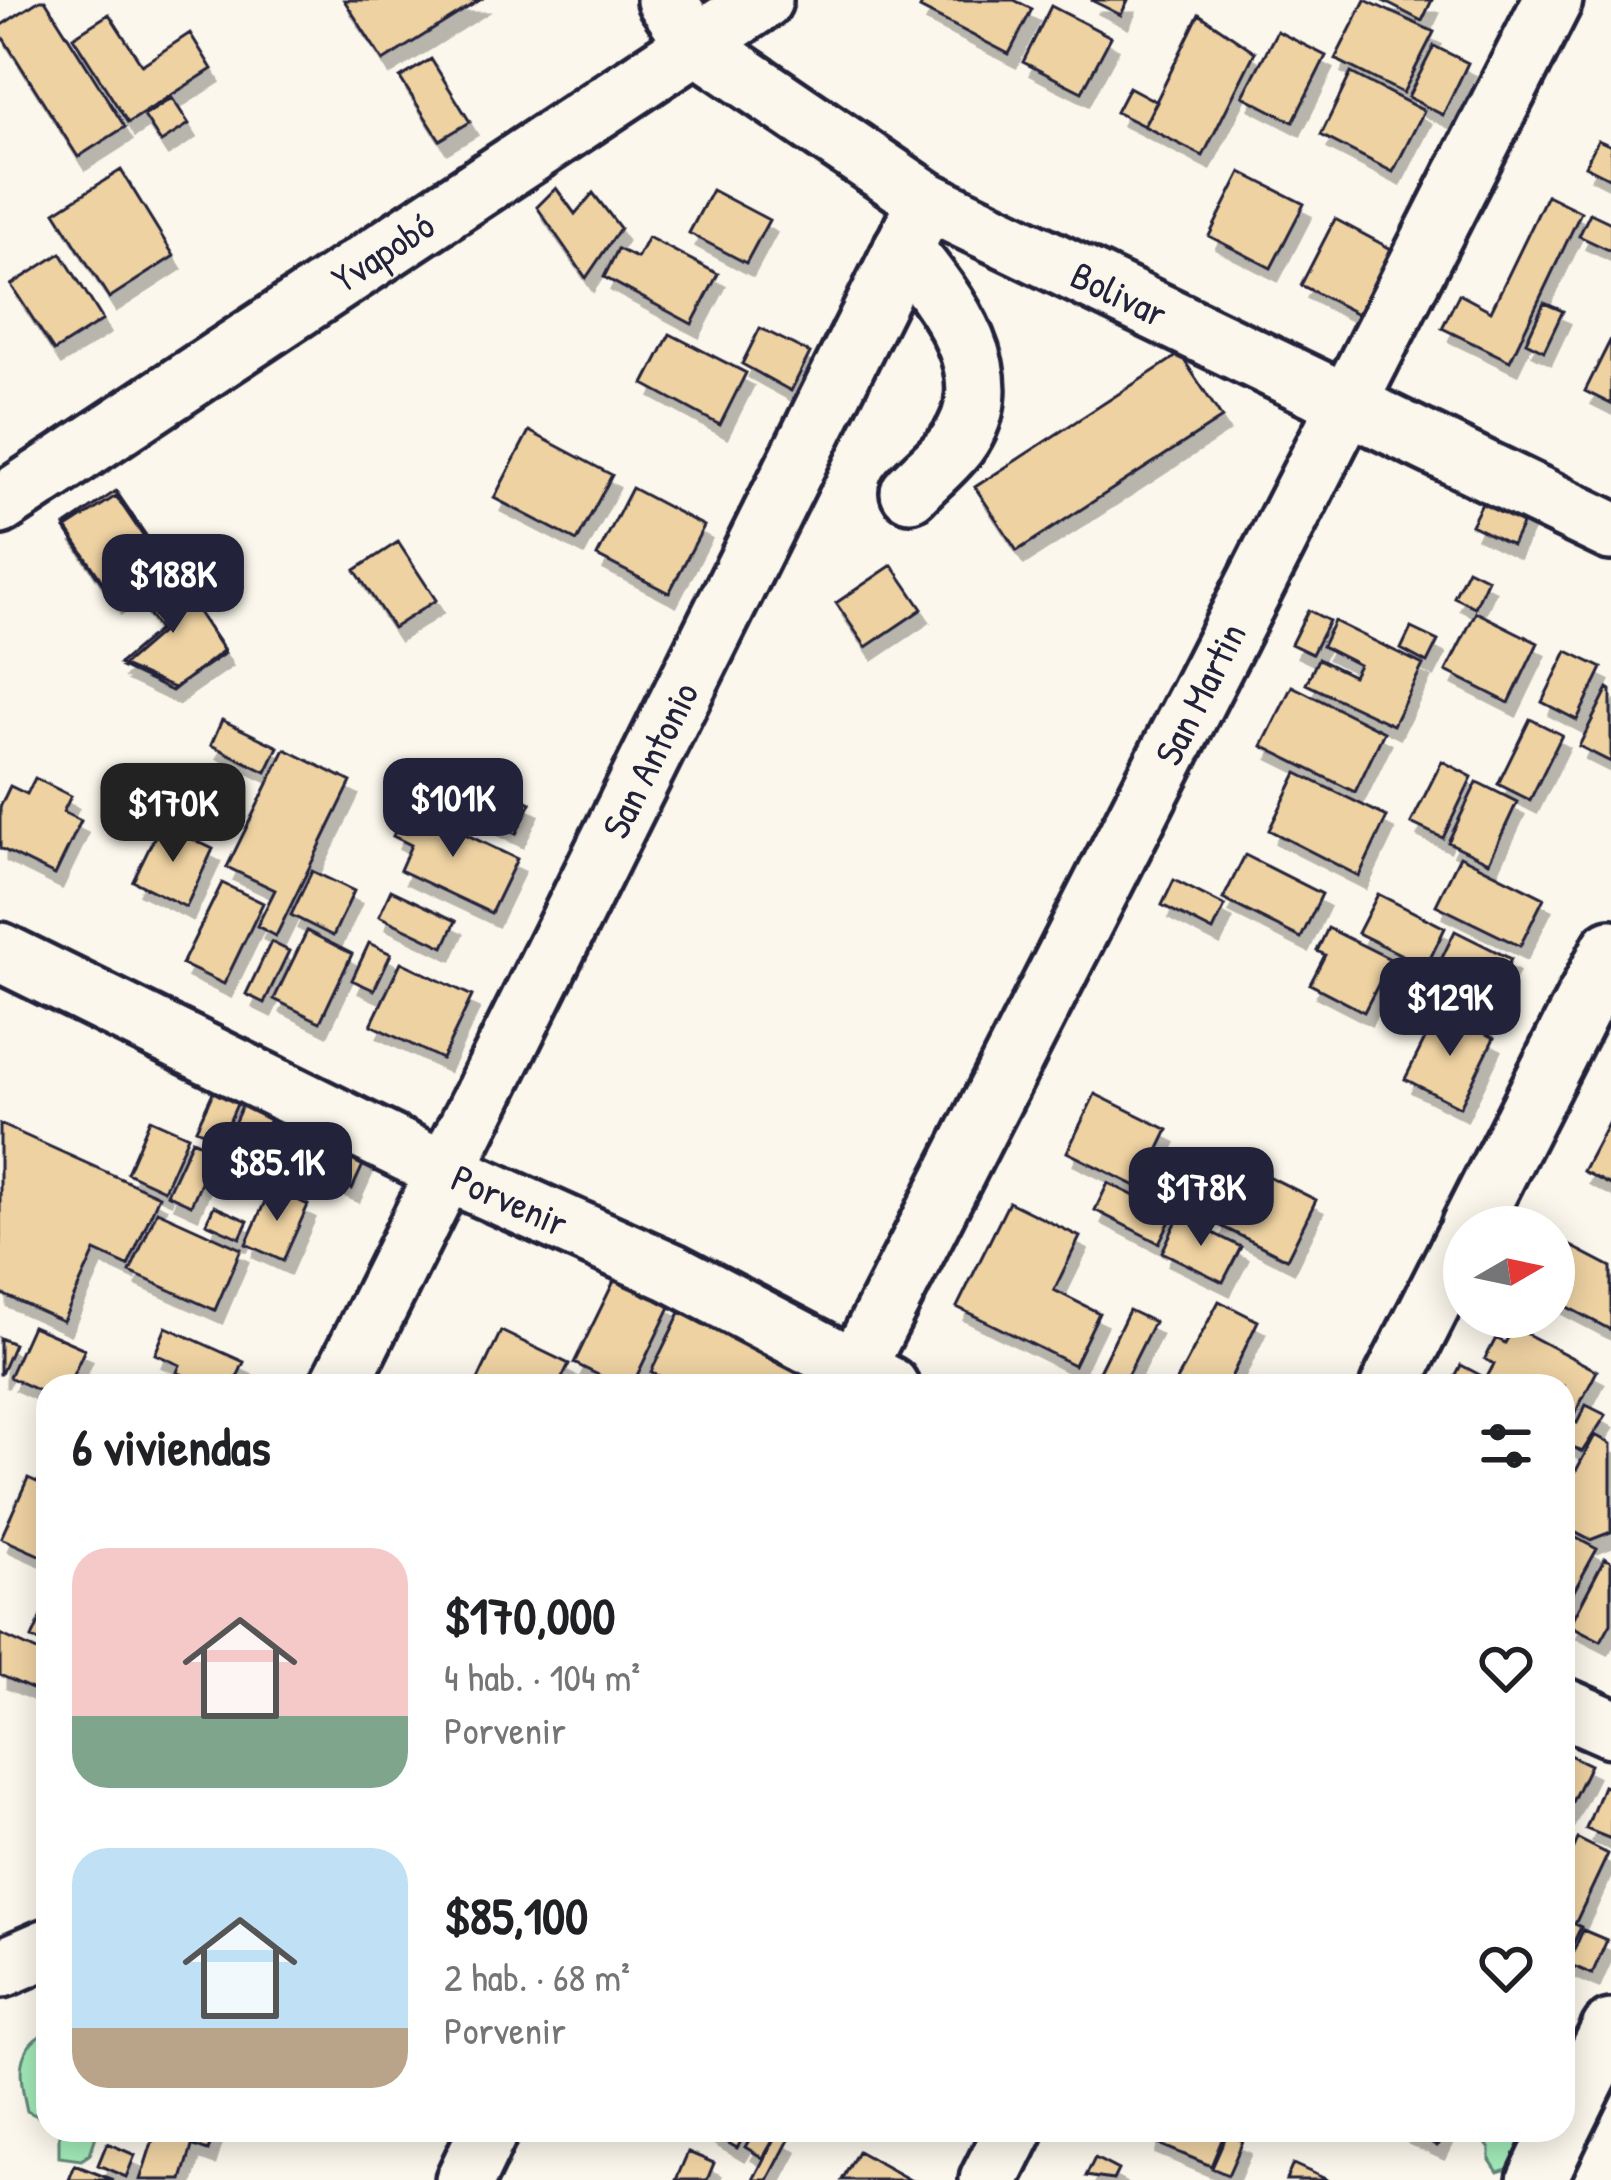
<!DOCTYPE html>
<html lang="es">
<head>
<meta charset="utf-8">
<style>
  :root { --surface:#fff; --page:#f2f2f2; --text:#202124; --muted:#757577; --accent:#22223b }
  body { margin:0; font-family:"Patrick Hand",sans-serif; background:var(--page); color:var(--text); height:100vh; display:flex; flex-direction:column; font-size:45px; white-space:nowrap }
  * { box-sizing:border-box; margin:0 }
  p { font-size:39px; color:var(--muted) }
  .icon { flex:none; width:66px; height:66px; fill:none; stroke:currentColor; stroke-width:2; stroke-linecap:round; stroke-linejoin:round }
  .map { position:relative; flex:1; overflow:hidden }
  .details { position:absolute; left:36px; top:1374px; width:1539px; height:768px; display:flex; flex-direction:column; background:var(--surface); border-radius:36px; box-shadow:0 6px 30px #0003 }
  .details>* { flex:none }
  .needle { width:78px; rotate:81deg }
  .tools { position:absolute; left:1443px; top:1206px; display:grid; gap:24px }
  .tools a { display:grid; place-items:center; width:132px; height:132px; border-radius:50%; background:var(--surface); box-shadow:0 6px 30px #0003; font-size:60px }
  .price { position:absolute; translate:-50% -102px; padding:0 27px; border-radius:24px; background:var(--accent); color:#fff; font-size:39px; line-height:78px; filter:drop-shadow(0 3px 6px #0008) }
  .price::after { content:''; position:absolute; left:50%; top:72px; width:36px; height:27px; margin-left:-18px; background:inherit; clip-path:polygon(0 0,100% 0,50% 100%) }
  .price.current { background:#222; color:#fff }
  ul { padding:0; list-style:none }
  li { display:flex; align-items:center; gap:36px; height:300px; padding:0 36px }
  li span { display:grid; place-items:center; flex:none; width:336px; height:240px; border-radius:36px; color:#555 }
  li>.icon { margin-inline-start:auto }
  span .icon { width:144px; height:144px; fill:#fffc; stroke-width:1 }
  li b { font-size:51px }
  h2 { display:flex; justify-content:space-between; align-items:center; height:144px; padding:0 36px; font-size:51px }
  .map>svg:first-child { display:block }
</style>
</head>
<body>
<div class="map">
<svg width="1611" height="2180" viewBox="0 0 1611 2180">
  <defs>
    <filter id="shadow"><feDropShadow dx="7" dy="13" stdDeviation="0" flood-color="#0004"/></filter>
  </defs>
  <rect width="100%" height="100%" fill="#fbf7ec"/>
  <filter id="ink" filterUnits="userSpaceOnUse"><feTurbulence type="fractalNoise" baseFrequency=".00833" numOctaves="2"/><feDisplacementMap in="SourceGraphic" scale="24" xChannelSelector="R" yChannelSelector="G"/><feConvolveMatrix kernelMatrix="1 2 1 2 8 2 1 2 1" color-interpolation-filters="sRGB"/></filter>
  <g filter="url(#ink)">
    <path fill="#a2eab8" stroke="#62867a" stroke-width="3" d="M40,2036H48V2121L27,2111C21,2084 13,2054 40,2036Z
      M59,2130H98L90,2154L82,2160L59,2157Z
      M1476,2130H1529V2147L1522,2164L1498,2172L1490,2160V2149Z"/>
    <path fill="#eed2a2" stroke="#22223b" stroke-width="3" filter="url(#shadow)" d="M40,0H45L125,127L78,157L0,33V26Z
      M344,0H480L383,61Z
      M924,0H1014L1032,9L1009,54L920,8Z
      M1091,0H1128L1121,15Z
      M1365,0L1434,32L1403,93L1335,59Z
      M1381,0H1432L1422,21Z
      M1051,6L1111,37L1082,92L1023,62Z
      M109,14L142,65L190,33L212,69L128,123L73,37Z
      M1199,14L1255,52L1203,156L1144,126Z
      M1277,31L1326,56L1293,122L1243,96Z
      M1434,46L1468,63L1443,115L1408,97Z
      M431,59L470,122L440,140L400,78Z
      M1351,73L1424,111L1393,172L1321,135Z
      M1129,87L1157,102L1144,126L1116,112Z
      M172,98L189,124L161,142L144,116Z
      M1598,140L1611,146V179L1585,166Z
      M121,170L174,256L109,298L55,212Z
      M1241,172L1304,204L1271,268L1209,236Z
      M556,188L575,214L593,193L620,228L586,278L537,207Z
      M712,190L769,220L746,263L689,233Z
      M1547,195L1581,212L1510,361L1442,328L1459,294L1491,311Z
      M1590,213L1611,223V251L1579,236Z
      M1335,219L1393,250L1360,315L1301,285Z
      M648,237L718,274L692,324L604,277L618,249L637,258Z
      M61,253L103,320L54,351L11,285Z
      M1544,303L1563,311L1544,351L1526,342Z
      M760,328L810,353L791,391L742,364Z
      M670,334L746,373L720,425L644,384Z
      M1611,339V404L1585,391Z
      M1180,354L1222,418L1017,551L975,487Z
      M529,431L612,475L577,541L494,498Z
      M632,488L704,526L669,593L597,556Z
      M116,491L166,565L114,599L65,526Z
      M1488,492L1528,512L1512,545L1471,525Z
      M116,496L164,567L114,601L65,529Z
      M398,542L436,600L393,628L355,570Z
      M892,565L922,609L866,647L836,603Z
      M1468,569L1488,579L1475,607L1454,597Z
      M170,570L225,653L174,688L119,664L159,630L135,594Z
      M171,571L224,650L172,691L121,667L164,630L138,592Z
      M1308,610L1329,621L1312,654L1291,644Z
      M1476,612L1538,643L1509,703L1446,671Z
      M1334,621L1423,665L1393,725L1306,684L1318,659L1353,676L1359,665L1322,646Z
      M1411,628L1438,641L1427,663L1401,649Z
      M1567,651L1602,668L1577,720L1542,702Z
      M1292,686L1384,732L1355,792L1262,746Z
      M1608,688L1611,690V762L1579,746Z
      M1530,719L1562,735L1530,800L1498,784Z
      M222,720L278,747L266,772L211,745Z
      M285,749L351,782L276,936L257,926L275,890L227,867Z
      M1442,761L1472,777L1443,838L1411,823Z
      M466,772L531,803L516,834L451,803Z
      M1297,773L1387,817L1359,876L1269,830Z
      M35,778L71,796L63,812L81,821L55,875L0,848V807L10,786L27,794Z
      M1477,782L1517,802L1489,862L1448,842Z
      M407,806L517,859L491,913L400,870L411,845L393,836Z
      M161,824L213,849L186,907L133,881Z
      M1245,855L1322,894L1301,938L1223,899Z
      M1460,856L1544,898L1520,946L1436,905Z
      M312,871L354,891L333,936L291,915Z
      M1174,880L1225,906L1213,931L1162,905Z
      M222,883L263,903L224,984L182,964Z
      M391,890L456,921L444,947L379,916Z
      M1378,894L1445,928L1426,967L1358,933Z
      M1328,928L1404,966L1392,989L1379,983L1364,1012L1310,984L1325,955L1317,951Z
      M307,931L352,954L320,1022L274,999Z
      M1455,931L1511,959L1498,987L1474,975L1456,1011L1424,995Z
      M271,942L289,951L264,1003L246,994Z
      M369,943L391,954L374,990L352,980Z
      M401,962L472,996L442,1059L371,1025Z
      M1439,1011L1494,1038L1460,1107L1405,1079Z
      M222,1073L246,1084L221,1140L196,1129Z
      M251,1086L279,1099L250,1163L222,1150Z
      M1095,1094L1168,1130L1140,1188L1067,1152Z
      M1611,1118V1185L1583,1171Z
      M150,1119L188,1136L164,1190L127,1173Z
      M0,1124L159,1196L128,1266L95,1251L63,1321L0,1293Z
      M348,1134L372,1145L352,1189L328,1178Z
      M192,1140L215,1150L191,1205L167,1194Z
      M1244,1164L1316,1200L1287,1259L1215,1223Z
      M1108,1183L1173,1215L1159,1243L1095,1210Z
      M271,1188L308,1205L283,1261L246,1244Z
      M1009,1202L1080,1237L1054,1290L1099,1313L1074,1365L957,1307Z
      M214,1206L248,1221L240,1238L206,1223Z
      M157,1211L241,1249L215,1310L130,1272Z
      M1179,1216L1241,1247L1223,1282L1162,1252Z
      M1571,1246L1611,1267V1330L1554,1300V1277Z
      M616,1277L671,1305L632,1386H621L574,1363Z
      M690,1292L816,1354L801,1386H680L651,1372Z
      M1219,1301L1258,1321L1227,1386H1174Z
      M1129,1310L1154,1322L1122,1386H1092Z
      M32,1326L85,1349L68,1386H48V1395L9,1377Z
      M166,1327L244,1362L233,1386H209L177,1372L180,1365L155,1354Z
      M1514,1327L1597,1371L1571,1421L1563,1417V1386H1505L1487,1377L1494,1364L1485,1359L1496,1338L1505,1343Z
      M501,1331L569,1364L558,1386H475Z
      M0,1338L14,1344L1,1374H0Z
      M1461,1365L1501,1386H1450Z
      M1586,1405L1606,1415L1582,1452L1563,1441V1416L1577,1423Z
      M1595,1435L1611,1444V1532L1590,1540L1563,1526V1495Z
      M28,1478L48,1487V1559L1,1538Z
      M1563,1531L1597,1549L1569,1600L1563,1597Z
      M1605,1558L1611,1562V1623L1601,1641L1570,1625Z
      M47,1605H48V1645L32,1638Z
      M0,1634L48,1656V1696L0,1675Z
      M1563,1752L1590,1765L1566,1814L1563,1812Z
      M1603,1786L1611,1789V1839L1586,1829Z
      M1578,1839L1608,1854L1575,1924L1581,1927L1564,1963L1563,1872Z
      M1583,1930L1607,1940L1592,1974L1568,1964Z
      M156,2130H197L182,2180H140Z
      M199,2130L214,2132L208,2151L194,2146Z
      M706,2130H748L737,2148Z
      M755,2130H779L763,2158L745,2147Z
      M1153,2130H1226L1211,2166L1149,2140Z
      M1401,2130H1445L1437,2146Z
      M777,2134L789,2140L768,2180H753Z
      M1227,2134L1243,2141L1228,2175L1212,2168Z
      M107,2143L135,2155L126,2177L98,2165Z
      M858,2151L910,2180H842Z
      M688,2152L714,2163L707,2180H676Z
      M1095,2158L1118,2170L1113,2180L1086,2176Z
      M1293,2164L1328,2180H1286Z
      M75,2165L113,2180H69Z"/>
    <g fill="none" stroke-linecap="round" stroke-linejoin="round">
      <g stroke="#22223b" stroke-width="66">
        <g id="minor">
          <path id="s1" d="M666,0L696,44L927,201L1611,531"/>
          <path d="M903,248C946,300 1007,377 957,444C944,461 925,476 910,492"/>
          <path id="s2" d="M0,505L763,0"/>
          <path id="s3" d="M0,952L443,1170L671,1272L889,1386"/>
          <path d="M1470,1227L1611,949"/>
          <path id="s4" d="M339,1386L927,201"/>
          <path id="s5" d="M847,1386L1553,0"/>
          <path d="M1390,1386L1464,1240"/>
          <path d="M1563,1707L1611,1728"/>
          <path d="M2,1968L48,1948"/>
          <path d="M1563,2126L1611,2029"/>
          <path d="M465,2180L489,2130"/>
          <path d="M989,2180L1014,2130"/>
          <path d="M1537,2180L1561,2130"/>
        </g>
      </g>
      <use href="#minor" stroke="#fbf7ec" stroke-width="57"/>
    </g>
  </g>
  <g text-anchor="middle" stroke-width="12" stroke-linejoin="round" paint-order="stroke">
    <g font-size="39" fill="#22223b" stroke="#fbf7ec">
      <text dy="14" stroke="none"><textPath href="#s2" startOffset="459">Yvapobó</textPath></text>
      <text dy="14" stroke="none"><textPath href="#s1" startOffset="546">Bolivar</textPath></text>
      <text dy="14" stroke="none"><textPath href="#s5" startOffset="777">San Martin</textPath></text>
      <text dy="14" stroke="none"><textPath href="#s4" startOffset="699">San Antonio</textPath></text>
      <text dy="14" stroke="none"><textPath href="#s3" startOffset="567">Porvenir</textPath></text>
    </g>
  </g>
</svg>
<div class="tools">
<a><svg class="needle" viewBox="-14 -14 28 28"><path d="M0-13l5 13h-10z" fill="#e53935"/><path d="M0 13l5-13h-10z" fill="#757577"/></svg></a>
</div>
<b class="price" style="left:173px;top:636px">$188K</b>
<b class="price" style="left:453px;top:860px">$101K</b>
<b class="price current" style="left:173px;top:865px">$170K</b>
<b class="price" style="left:1450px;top:1059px">$129K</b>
<b class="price" style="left:277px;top:1224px">$85.1K</b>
<b class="price" style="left:1201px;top:1249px">$178K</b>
<section class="details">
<h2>6 viviendas<svg class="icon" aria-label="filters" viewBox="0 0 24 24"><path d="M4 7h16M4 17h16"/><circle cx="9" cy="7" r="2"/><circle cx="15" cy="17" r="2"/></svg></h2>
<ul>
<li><span style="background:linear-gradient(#f6c9c9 70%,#7fa58c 0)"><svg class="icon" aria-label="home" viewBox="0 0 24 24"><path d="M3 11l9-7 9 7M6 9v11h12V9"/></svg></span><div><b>$170,000</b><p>4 hab. · 104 m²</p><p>Porvenir</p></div><svg class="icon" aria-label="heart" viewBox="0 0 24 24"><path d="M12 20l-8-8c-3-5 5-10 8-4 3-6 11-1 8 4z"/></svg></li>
<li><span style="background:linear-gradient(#bfe0f5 75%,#b9a48a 0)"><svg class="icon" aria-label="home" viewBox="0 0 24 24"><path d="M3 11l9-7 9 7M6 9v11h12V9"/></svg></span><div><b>$85,100</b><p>2 hab. · 68 m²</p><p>Porvenir</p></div><svg class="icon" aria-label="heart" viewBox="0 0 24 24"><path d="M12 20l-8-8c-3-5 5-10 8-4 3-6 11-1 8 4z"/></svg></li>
</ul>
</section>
</div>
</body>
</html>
